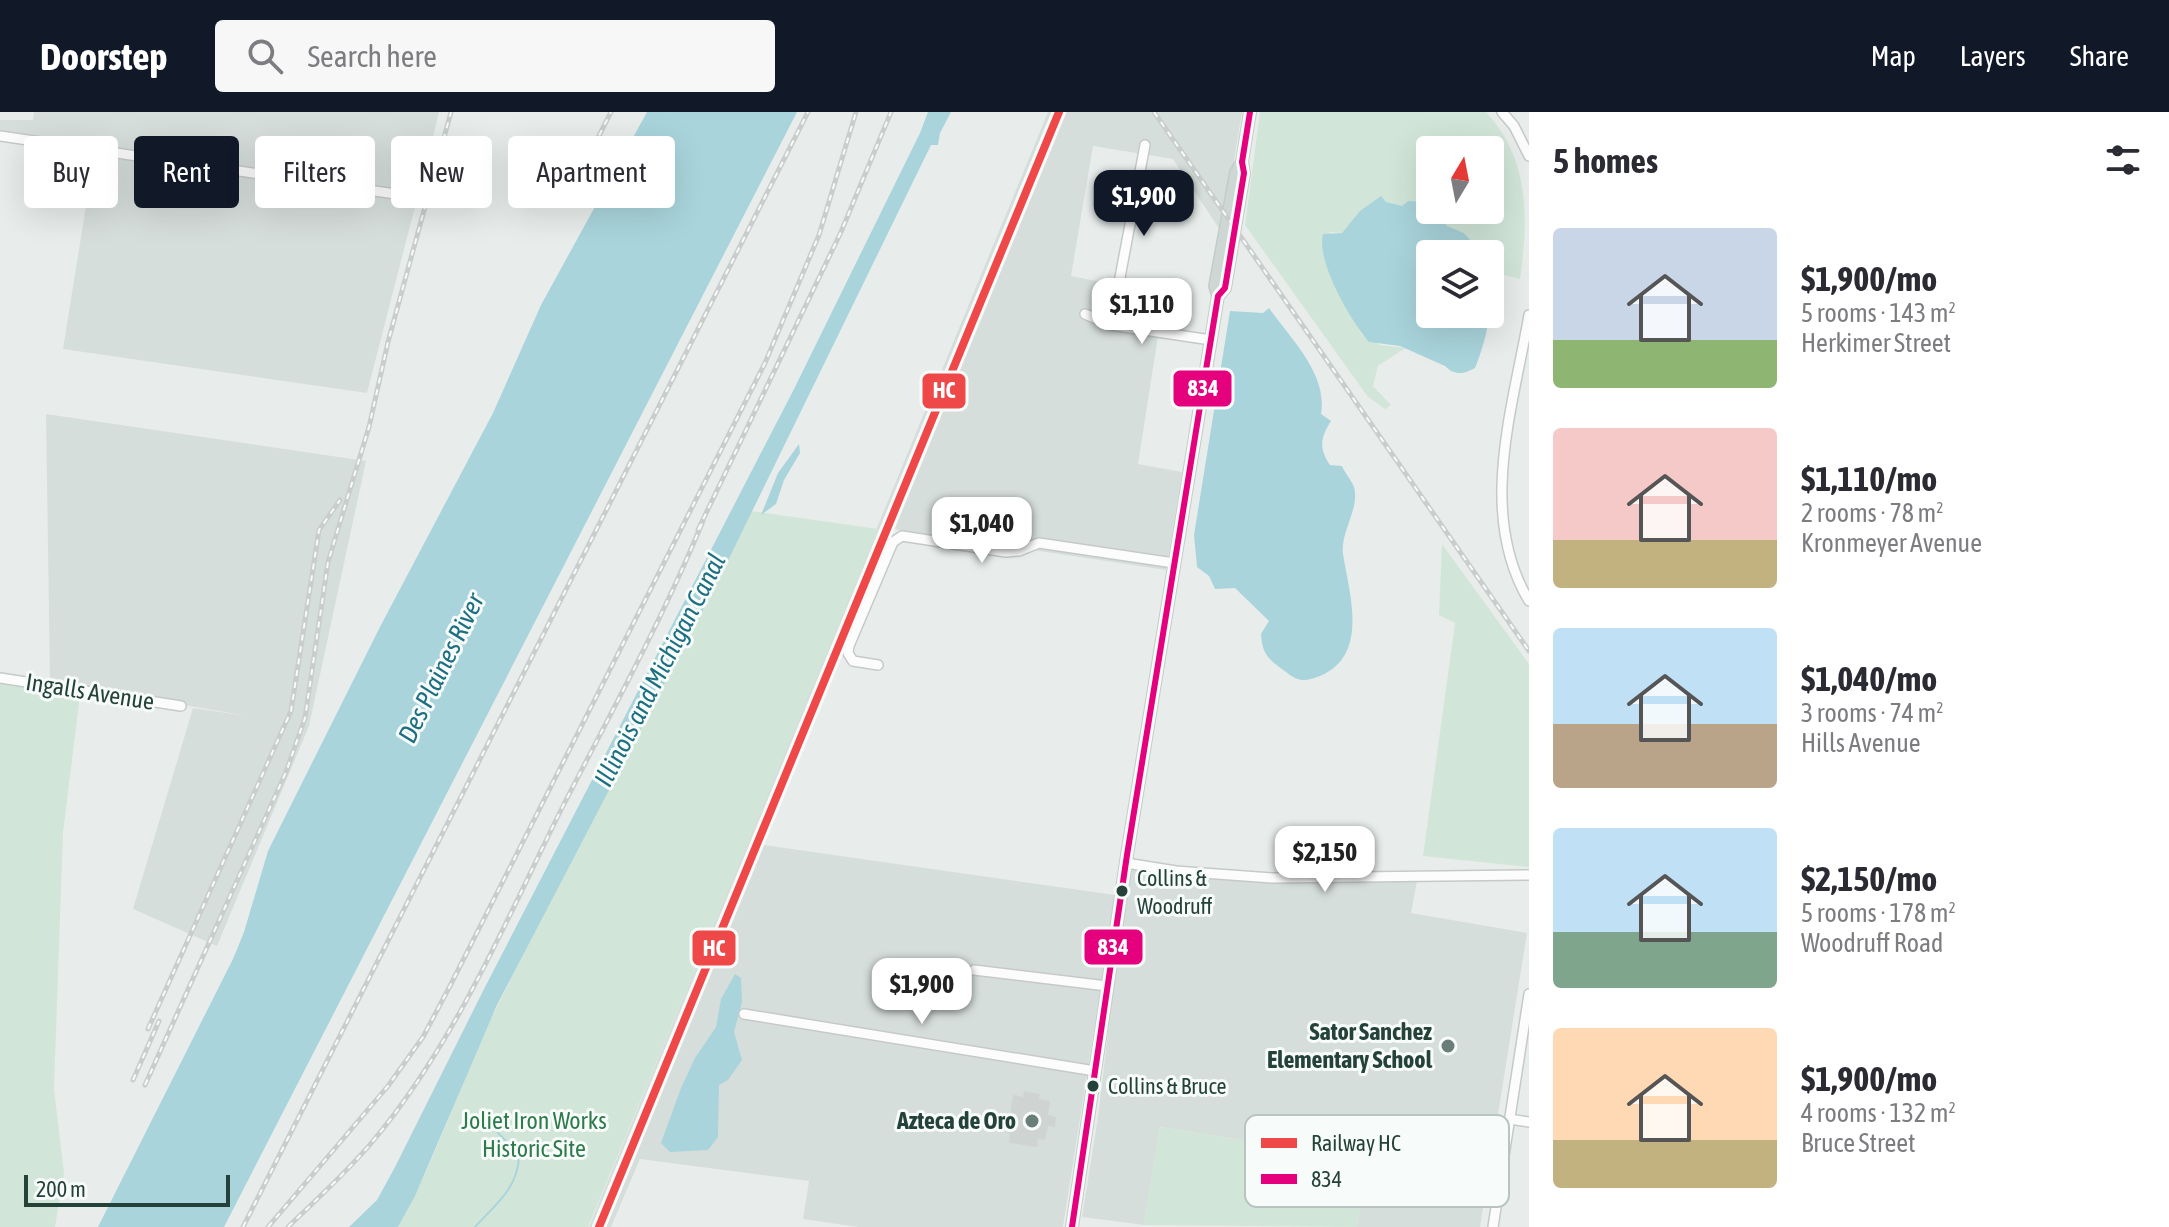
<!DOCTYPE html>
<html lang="en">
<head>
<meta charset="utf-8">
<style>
  :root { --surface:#fff; --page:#f7f7f7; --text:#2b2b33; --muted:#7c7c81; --accent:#111827 }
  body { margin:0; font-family:"Asap Condensed",sans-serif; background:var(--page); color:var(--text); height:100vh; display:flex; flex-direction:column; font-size:30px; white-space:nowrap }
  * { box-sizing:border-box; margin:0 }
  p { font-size:26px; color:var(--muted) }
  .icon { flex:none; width:44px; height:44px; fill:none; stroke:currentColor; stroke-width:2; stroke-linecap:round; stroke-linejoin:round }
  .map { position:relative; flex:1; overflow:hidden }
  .panel { display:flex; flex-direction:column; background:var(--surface); width:640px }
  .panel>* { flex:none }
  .banner { position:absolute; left:24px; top:24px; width:760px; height:72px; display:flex; gap:16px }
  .needle { width:52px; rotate:10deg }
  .fabs { position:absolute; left:1416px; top:24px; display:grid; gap:16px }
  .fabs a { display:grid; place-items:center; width:88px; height:88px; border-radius:8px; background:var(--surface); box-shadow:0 8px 32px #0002; font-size:40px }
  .scale { position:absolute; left:24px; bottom:20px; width:206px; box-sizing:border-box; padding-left:8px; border:4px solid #24423a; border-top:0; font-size:22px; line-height:28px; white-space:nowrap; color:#24423a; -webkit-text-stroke:6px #f7fbf9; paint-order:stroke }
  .price { position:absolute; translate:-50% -68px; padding:0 18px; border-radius:16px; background:#fff; color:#222; font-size:26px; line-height:52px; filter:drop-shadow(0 2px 4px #0008) }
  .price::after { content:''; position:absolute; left:50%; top:48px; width:24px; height:18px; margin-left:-12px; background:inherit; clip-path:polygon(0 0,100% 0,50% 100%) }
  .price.active { background:var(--accent); color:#fff }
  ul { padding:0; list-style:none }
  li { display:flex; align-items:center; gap:24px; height:200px; padding:0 24px }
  li span { display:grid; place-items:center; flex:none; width:224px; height:160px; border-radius:8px; color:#555 }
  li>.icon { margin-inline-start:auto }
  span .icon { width:96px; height:96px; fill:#fffc; stroke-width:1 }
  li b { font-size:34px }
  h2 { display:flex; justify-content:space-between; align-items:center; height:96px; padding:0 24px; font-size:34px }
  .tag { padding:0 28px; border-radius:8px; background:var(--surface); box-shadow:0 8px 32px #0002; font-size:28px; line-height:72px }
  .tag.active { background:var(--accent); color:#fff }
  header { display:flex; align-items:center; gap:48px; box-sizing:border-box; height:112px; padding:0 40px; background:var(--accent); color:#fff }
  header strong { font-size:38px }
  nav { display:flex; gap:44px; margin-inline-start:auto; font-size:28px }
  .search { width:560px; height:72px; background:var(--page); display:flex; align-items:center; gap:20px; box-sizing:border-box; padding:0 28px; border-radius:8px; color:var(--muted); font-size:30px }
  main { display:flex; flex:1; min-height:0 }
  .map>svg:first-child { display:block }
</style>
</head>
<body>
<header>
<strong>Doorstep</strong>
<div class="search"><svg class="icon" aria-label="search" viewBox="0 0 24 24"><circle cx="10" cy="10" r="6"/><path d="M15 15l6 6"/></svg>Search here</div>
<nav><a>Map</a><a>Layers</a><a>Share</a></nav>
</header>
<main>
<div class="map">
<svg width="1529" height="1115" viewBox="0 0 1529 1115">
  <rect width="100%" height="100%" fill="#e8edeb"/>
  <path fill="#d6dedb" d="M34,0H439L420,80L0,25V8H33Z
    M1048,0H1242L1222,121L1173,47L1093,34L1071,164L1122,174L1115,211L1159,218L1138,352L1182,360L1166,458L893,417L862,484L764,733L1115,783L1063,1115H858L803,1107L809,1069L640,1047L611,1115H589Z
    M94,44L417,87L367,281L63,237Z
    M46,302L366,349L309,614L217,834L133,797L193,596L248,604L50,570Z
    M1128,754L1176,761L1418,764L1411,801L1527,821L1480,1115H1357L1367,1048L1160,1015L1144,1113L1082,1105L1098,1005Z"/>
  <path fill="#d1e6d8" d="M1260,0H1486C1529,46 1529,105 1520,167L1490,159V142H1481L1464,121L1447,114L1441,107L1443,98H1490V38H1430V90L1408,89L1402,95C1375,84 1359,102 1342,121L1330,120L1325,150L1362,223L1380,233L1405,236L1378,254L1373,274L1391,293L1385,297L1368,285L1245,113Z
    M751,399L878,417L588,1115H398C439,1043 462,963 500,889C582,725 669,564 751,399Z
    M1442,432L1529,552V755L1423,744L1455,511L1439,503Z
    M0,571L80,583L63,721L54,977L64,1061L55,1115H0Z
    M1160,1015L1367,1048L1357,1115L1144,1113Z"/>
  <path fill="#a9d4db" d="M647,0H797L224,1115H98L233,847L244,820L268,739L381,513L493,301L541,193Z
    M928,0H951L940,21L938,33H931L719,467L497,893L415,1084L398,1115H349L377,1088L395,1055L484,877L793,279L920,21Z
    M1381,84L1386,90L1402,94L1408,89L1430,90V98H1443L1441,107L1447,114L1464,121L1480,139L1481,142H1430V202H1490V181C1491,207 1485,231 1475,256C1464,262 1455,264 1445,254L1400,234L1369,230C1351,209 1316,150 1323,122L1342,121L1360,99Z
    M1269,196C1291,227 1328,262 1321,302L1331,309C1320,326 1319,337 1330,353L1342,354C1345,361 1352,369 1354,375C1360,397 1340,420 1343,442C1349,481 1370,543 1320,564C1304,570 1299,570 1286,560C1270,548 1262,544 1261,522L1269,509L1235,476L1215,477L1209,464L1197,455L1194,423L1230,199L1263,201Z
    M799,332L800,341L784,368L776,392L761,403L778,361Z
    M735,862L741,866L742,890L734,920L742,948L728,968L719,973L718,1025L708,1038L670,1040L661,1031L681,976L695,946L716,915L721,887Z"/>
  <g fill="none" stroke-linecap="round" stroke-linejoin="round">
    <path stroke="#a9d4db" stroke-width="2" d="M475,1005L493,1015L519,1044C518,1076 496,1092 475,1115"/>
  </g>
  <path fill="#cfd4d2" d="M1024,979L1040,982L1039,987L1050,989L1048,1003L1056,1005L1055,1015L1048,1014L1045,1028L1038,1027L1037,1035L1009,1031L1010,1022L1007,1021L1013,983L1023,985Z"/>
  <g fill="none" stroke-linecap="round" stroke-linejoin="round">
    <g stroke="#c5cac8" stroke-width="12">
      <path id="minor" d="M1502,0L1514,14L1529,44
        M0,24L409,84
        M1085,202L1111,213L1211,228
        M1529,203C1513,296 1477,402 1529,489
        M1111,213L1145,33
        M878,553L853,549L848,541L849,534L893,430L902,424L1006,440L1019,439L1039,431L1174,451
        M0,566L181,594
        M1126,751L1176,759L1272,766L1529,763
        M974,858L1107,874
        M744,902L1095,959
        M1509,1007L1529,1010
        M1493,1115L1529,882"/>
    </g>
    <g stroke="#c3ccc9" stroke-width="14">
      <path id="major" d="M1218,184L1225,176L1244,61L1242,50L1250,0
        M1072,1115L1127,743L1218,184L1215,174L1236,60L1242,50"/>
    </g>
    <use href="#minor" stroke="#fcfcfc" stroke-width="9"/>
    <use href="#major" stroke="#cfd7d5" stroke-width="11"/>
    <g stroke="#c9cdcc" stroke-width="5">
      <path id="rail" d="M1154,0L1529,539
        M572,77L611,0
        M698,418L841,120L891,0
        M148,917L291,599L319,418L340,388
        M133,968L159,909
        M145,973L286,660L305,606L328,450L369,315L388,230L451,0
        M243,1115L808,0
        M268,1115L388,974L423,925L451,872L765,251L819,123L856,0
        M288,1115C317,1087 347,1060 373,1029C456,930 507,806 564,692C612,599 663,506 703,409
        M604,1115L784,677"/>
    </g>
    <use href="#rail" stroke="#f7fbf9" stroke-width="2" stroke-dasharray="6" stroke-linecap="butt"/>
    <g stroke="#f7fbf9" stroke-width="12">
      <path id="bus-1" d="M1072,1115L1127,743L1218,184L1225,176L1244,61L1242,50L1250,0"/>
    </g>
    <use href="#bus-1" stroke="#e5007d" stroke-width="6"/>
    <g stroke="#f7fbf9" stroke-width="14">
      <path id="rail-1" d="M599,1115L1059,0"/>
    </g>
    <use href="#rail-1" stroke="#ee4848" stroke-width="8"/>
  </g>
  <g fill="#24423a" stroke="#f7fbf9" stroke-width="3">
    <circle cx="1122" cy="779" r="7"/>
    <circle cx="1093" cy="974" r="7"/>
  </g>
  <g fill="#697e78" stroke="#f7fbf9" stroke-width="3">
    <circle cx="1448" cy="934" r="8"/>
    <circle cx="1032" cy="1009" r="8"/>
  </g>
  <g text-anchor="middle" stroke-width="6" stroke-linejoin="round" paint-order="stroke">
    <g font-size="22" fill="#24423a" stroke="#f7fbf9" text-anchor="start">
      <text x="1137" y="774">Collins &amp;<tspan x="1137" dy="28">Woodruff</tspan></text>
      <text x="1108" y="982">Collins &amp; Bruce</text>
    </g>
    <g font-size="24" fill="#24423a" stroke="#f7fbf9">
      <text transform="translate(90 580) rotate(9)" y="8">Ingalls Avenue</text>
    </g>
    <g font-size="24" font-weight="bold" fill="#24423a" stroke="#f7fbf9" text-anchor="end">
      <text x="1432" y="928">Sator Sanchez<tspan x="1432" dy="28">Elementary School</tspan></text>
      <text x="1016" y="1017">Azteca de Oro</text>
    </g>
    <g font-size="24" fill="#2d7a4b" stroke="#f7fbf9">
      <text x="534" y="1017">Joliet Iron Works<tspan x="534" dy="28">Historic Site</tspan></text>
    </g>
    <g font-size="26" font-style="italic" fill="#1c6f80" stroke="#f7fbf9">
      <text transform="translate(441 556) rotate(-64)" y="9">Des Plaines River</text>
      <text transform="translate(660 558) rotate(-63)" y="9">Illinois and Michigan Canal</text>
    </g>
  </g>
  <rect x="1245" y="1003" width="264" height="92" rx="12" fill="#f7fbf9" stroke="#b8c4c0" stroke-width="2"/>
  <rect x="1261" y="1026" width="36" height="10" fill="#ee4848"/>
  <rect x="1261" y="1062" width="36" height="10" fill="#e5007d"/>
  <g font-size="22" fill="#24423a">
    <text x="1311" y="1039">Railway HC</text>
    <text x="1311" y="1075">834</text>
  </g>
  <g stroke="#f7fbf9" stroke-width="3">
    <rect x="1172" y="257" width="61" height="39" rx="8" fill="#e5007d"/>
    <rect x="921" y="260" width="46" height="38" rx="8" fill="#ee4848"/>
    <rect x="1083" y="816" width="61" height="38" rx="8" fill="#e5007d"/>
    <rect x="691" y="817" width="46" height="38" rx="8" fill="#ee4848"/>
  </g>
  <g font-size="22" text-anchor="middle" font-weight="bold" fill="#fff">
    <text x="1203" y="284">834</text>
    <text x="944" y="286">HC</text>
    <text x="1113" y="843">834</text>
    <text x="714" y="844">HC</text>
  </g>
</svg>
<div class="fabs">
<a><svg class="needle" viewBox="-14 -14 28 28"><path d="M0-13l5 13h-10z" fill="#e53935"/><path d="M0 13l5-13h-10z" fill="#7c7c81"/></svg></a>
<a><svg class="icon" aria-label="layers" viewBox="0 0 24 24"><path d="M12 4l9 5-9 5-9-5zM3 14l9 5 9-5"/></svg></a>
</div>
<div class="scale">200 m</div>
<b class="price active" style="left:1144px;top:126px">$1,900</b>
<b class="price" style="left:1142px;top:234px">$1,110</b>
<b class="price" style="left:982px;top:453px">$1,040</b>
<b class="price" style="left:1325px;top:782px">$2,150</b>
<b class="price" style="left:922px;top:914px">$1,900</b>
<div class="banner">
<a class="tag">Buy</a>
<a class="tag active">Rent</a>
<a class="tag">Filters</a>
<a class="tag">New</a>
<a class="tag">Apartment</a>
</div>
</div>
<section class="panel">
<h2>5 homes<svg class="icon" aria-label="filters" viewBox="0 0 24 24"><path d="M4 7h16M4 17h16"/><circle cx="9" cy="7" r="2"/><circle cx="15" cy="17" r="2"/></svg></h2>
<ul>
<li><span style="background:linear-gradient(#c9d6e8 70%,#8fb573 0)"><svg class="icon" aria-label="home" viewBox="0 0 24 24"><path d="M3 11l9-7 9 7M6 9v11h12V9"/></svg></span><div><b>$1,900/mo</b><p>5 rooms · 143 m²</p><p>Herkimer Street</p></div></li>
<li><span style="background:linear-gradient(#f6c9c9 70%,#c2b280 0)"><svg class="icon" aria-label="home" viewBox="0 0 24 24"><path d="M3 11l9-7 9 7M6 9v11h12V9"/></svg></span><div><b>$1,110/mo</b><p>2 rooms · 78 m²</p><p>Kronmeyer Avenue</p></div></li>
<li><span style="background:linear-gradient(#bfe0f5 60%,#b9a48a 0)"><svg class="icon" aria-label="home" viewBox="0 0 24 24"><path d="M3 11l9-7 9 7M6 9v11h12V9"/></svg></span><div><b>$1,040/mo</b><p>3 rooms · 74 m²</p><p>Hills Avenue</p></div></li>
<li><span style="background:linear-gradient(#bfe0f5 65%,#7fa58c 0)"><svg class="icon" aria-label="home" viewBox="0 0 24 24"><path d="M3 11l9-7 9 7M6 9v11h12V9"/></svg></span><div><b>$2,150/mo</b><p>5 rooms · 178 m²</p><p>Woodruff Road</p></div></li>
<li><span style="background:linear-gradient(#ffd9b3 70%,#c2b280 0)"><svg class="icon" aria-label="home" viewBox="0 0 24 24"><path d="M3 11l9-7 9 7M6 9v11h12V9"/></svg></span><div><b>$1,900/mo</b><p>4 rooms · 132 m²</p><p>Bruce Street</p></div></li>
</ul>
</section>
</main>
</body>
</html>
